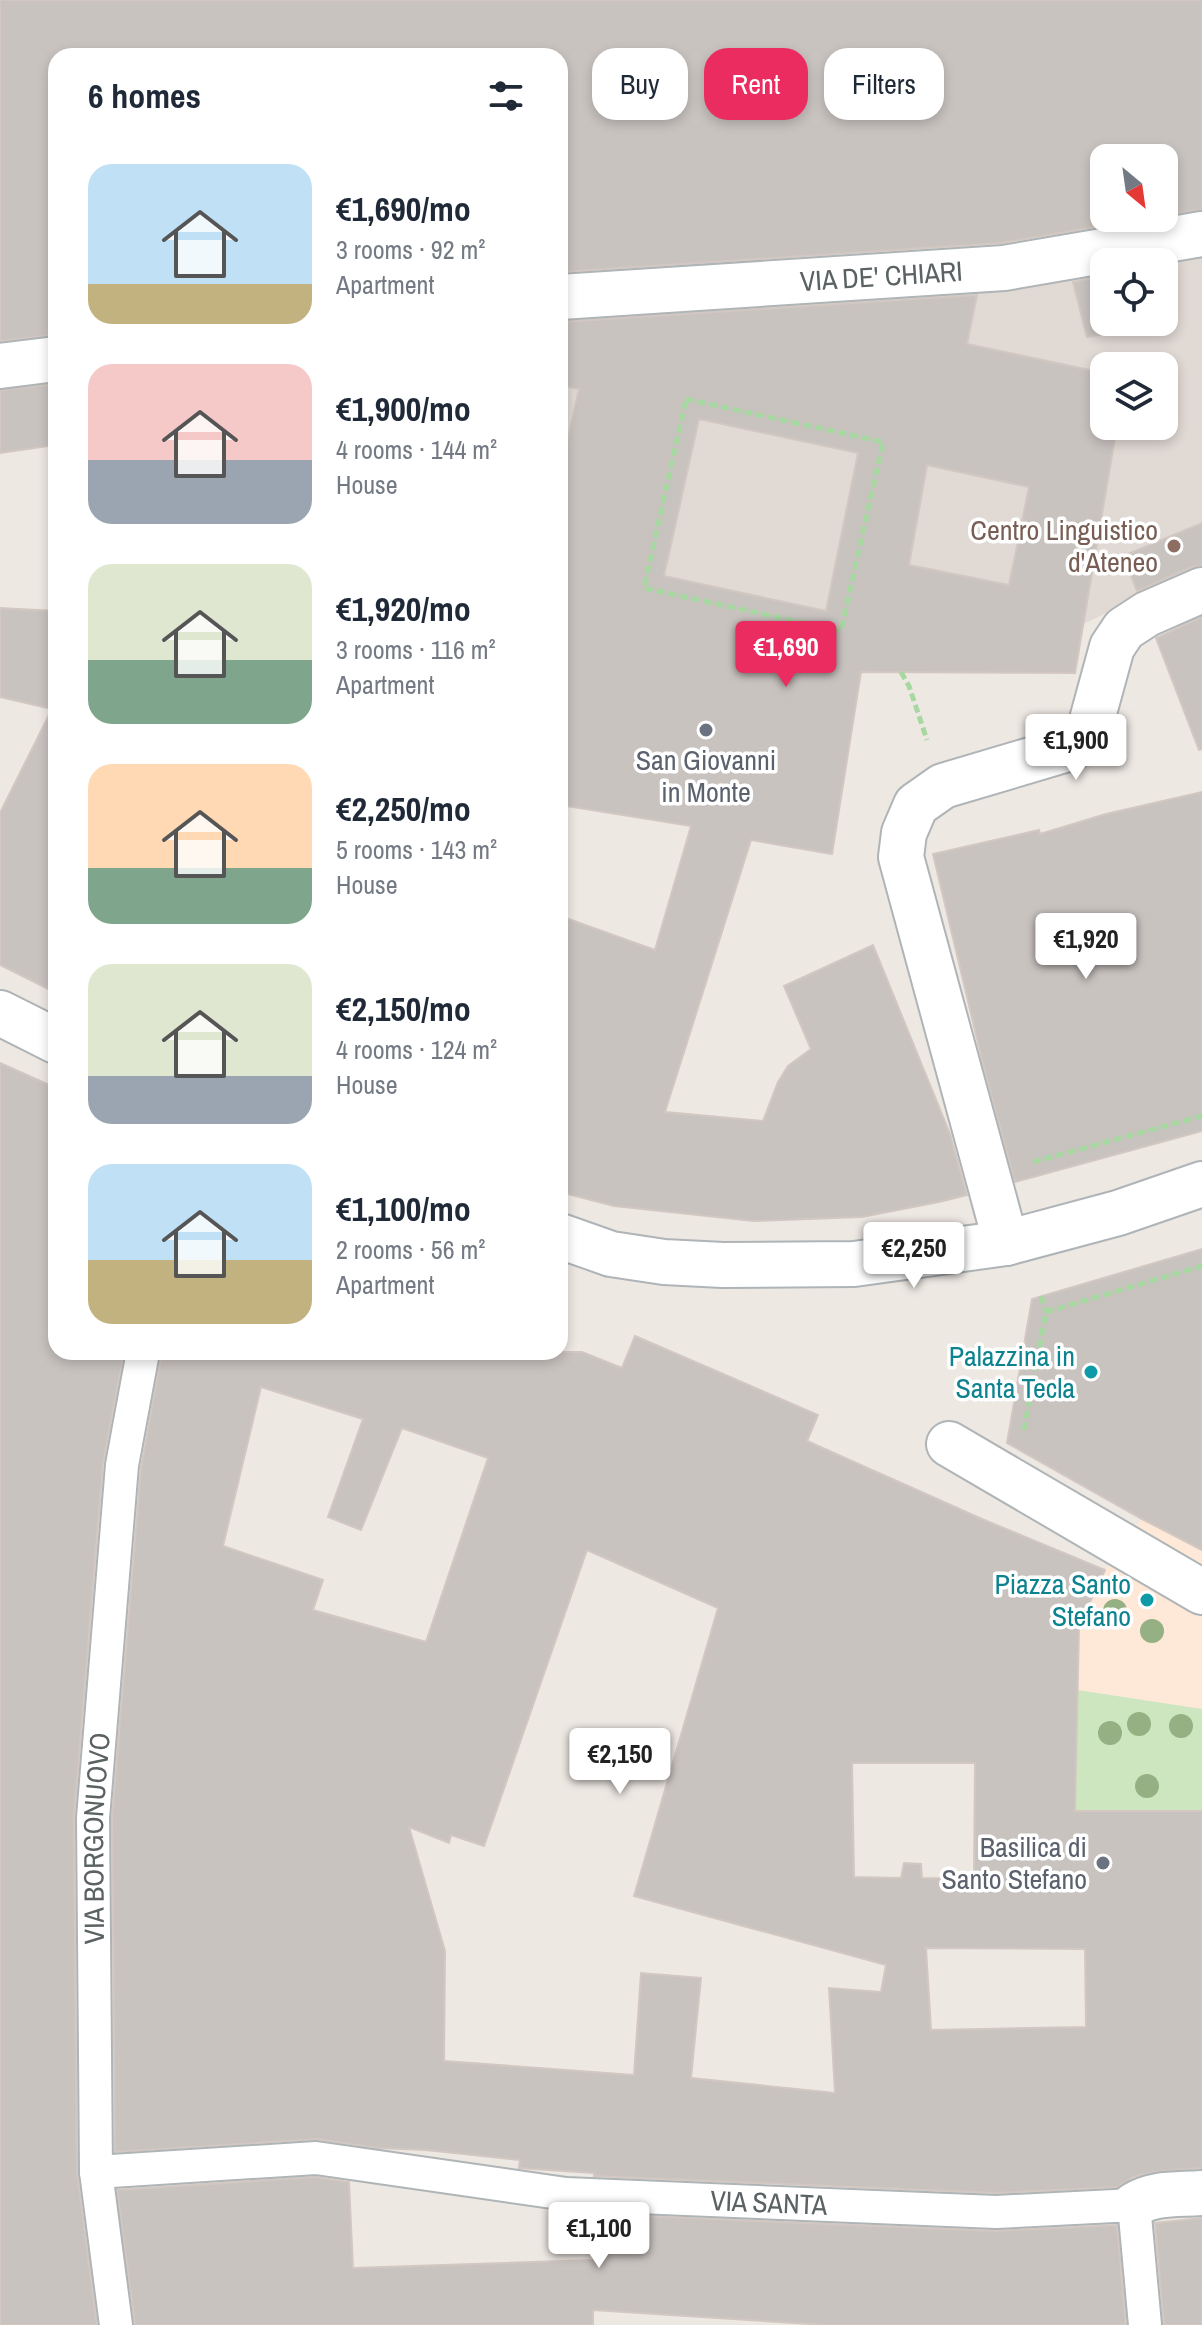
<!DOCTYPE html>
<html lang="en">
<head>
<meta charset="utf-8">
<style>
  :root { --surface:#fff; --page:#f2f2f3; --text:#1f2937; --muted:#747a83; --accent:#eb2c60 }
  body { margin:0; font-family:"Archivo Narrow",sans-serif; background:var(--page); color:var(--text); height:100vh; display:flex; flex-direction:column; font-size:30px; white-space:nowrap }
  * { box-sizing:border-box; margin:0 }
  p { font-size:26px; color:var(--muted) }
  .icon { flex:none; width:44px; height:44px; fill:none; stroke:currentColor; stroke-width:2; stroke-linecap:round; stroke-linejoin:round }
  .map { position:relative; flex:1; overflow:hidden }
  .drawer { position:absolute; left:48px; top:48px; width:520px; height:1312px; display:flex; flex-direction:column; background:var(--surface); border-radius:24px; box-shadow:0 4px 12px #0003 }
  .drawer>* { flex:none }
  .banner { position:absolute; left:592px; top:48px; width:490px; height:72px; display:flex; gap:16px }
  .needle { width:52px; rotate:151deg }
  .controls { position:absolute; left:1090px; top:144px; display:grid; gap:16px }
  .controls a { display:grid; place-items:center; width:88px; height:88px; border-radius:16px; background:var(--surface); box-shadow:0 4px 12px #0003; font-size:40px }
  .price { position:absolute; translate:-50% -68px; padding:0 18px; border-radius:8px; background:#fff; color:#222; font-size:26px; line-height:52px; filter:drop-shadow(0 2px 4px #0008) }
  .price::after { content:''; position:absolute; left:50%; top:48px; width:24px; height:18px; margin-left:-12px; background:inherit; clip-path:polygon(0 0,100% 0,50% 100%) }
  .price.selected { background:var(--accent); color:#fff }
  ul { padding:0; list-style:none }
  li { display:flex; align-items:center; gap:24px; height:200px; padding:0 40px }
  li span { display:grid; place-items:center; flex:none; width:224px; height:160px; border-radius:24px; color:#555 }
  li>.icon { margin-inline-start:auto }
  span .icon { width:96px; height:96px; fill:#fffc; stroke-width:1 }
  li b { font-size:34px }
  h2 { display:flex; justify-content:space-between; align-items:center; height:96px; padding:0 40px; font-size:34px }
  .pill { padding:0 28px; border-radius:24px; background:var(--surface); box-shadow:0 4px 12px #0003; font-size:28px; line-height:72px }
  .pill.selected { background:var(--accent); color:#fff }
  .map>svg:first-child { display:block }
</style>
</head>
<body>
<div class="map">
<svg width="1202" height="2325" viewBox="0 0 1202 2325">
  <rect width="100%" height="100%" fill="#eee8e3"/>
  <path fill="#fee8d8" d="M1202,1415V1709L1077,1690L1079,1626L1103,1573L1156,1498Z"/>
  <path fill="#e0d9d4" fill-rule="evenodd" d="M1202,251V568L1083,624L1075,673L861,672L560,608V309L1104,271V322H1164V262ZM1104,366H1164V426H1104Z"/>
  <path fill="#cde6bf" d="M1077,1690L1202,1709V1812L1075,1811Z"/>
  <path fill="#c9c3c0" stroke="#d3c7c1" stroke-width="2" fill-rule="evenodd" d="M0,0H1202V210L1176,213L1171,178L1164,213V158H1104V218H1147L1001,243L560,272V56H56V335L0,341Z
    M1104,276V322H1142L1141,328L1087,337L1073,282Z
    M977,295L967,344L1104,373V426H1117L1075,673L861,672L832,854L751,840L665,1112L763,1121L778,1082L788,1066L811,1049L784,986L873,945L950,1134L967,1195L939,1202L862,1217L754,1221L614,1206L560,1192V916L655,950L691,826L560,805V475L579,389L560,385V322ZM699,419L858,453L826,611L664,576ZM927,465L1029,487L1009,585L909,565Z
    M56,384V445L0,453V390Z
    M1202,523V565L1192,567L1137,591L1123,556Z
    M0,608L56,611V993L0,965V813L52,709L0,697Z
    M1202,617V749L1199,750L1156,638Z
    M1202,792V1131L1015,1182L983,1064L933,854L1039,830L1040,834L1106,814Z
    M0,1063L56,1088V1352H124L103,1463L74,1818L77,2172L97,2325H0Z
    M1202,1249V1550L1142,1519L1007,1443L1032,1299Z
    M635,1336L818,1415L807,1441L982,1519L1105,1570L1079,1626L1075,1811H1202V2168L1153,2172L1133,2177L1118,2187L996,2193L594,2176V2173L519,2168L520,2160L426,2150L377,2148L318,2139L115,2152L112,1819L141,1468L162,1352H582L622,1368ZM261,1387L363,1419L328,1517L361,1530L402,1428L488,1458L426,1642L313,1610L323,1580L223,1546ZM587,1550L718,1608L634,1896L886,1965L881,1992L829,1988L835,2093L691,2078L701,1978L641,1973L634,2075L444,2061L445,1951L409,1827L449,1843L451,1835L484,1846ZM852,1763H975L974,1879L922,1878L921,1864L904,1863L901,1878L854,1877ZM926,1948L1085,1949L1086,2027L931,2030Z
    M315,2177L349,2182L353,2268L593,2260V2214L995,2231L1117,2225L1126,2325H826L593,2310V2325H135L117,2190Z
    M1202,2218V2325H1164L1155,2223Z"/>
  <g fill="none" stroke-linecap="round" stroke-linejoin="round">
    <g stroke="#afb4b6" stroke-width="36">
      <g id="lane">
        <path id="s1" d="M96,2172L316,2158L566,2194L996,2212L1134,2205L1145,2325"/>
        <path id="s2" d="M116,2325L96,2172L93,1818L122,1465L143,1352"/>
      </g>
    </g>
    <g stroke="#afb4b6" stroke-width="48">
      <g id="street">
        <path id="s3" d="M560,297L1004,268L1202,234"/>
        <path d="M0,366L56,359"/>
        <path d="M1006,1243L901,857L904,833L916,805L943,786L1071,748L1089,731L1112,647L1124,629L1147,614L1202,590"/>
        <path d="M949,1444L1202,1592"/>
        <path d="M1134,2205C1154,2192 1178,2195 1202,2193"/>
      </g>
    </g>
    <g stroke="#aeb4b7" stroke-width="48">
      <path id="secondary" d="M0,1013L56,1041
        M560,1236L611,1254L664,1262L723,1265L854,1264L1006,1243L1118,1213L1202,1184"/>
    </g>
    <path stroke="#a7d8a2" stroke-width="5" stroke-dasharray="8 4" stroke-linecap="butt" d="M686,399L883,442L841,631L644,588Z
      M901,672L909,686L927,740
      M1033,1162L1202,1116
      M1041,1296L1046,1312
      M1024,1430L1046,1312L1202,1266"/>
    <use href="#lane" stroke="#fff" stroke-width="32"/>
    <use href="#street" stroke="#fff" stroke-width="44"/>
    <use href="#secondary" stroke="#fff" stroke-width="44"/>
  </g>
  <g fill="#95b082">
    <circle cx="1115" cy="1611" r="12"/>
    <circle cx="1152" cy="1631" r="12"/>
    <circle cx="1139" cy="1724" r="12"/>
    <circle cx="1181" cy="1726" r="12"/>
    <circle cx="1110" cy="1733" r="12"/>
    <circle cx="1147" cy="1786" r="12"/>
  </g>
  <circle fill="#8d6e63" stroke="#fff" stroke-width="3" cx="1174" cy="546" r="8"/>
  <g fill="#6b7280" stroke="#fff" stroke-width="3">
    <circle cx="706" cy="730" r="8"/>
    <circle cx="1103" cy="1863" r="8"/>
  </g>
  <g fill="#0f9aa8" stroke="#fff" stroke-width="3">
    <circle cx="1091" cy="1372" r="8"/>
    <circle cx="1147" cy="1600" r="8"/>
  </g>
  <g text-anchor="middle" stroke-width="7" stroke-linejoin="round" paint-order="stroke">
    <g font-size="28" fill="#5b6264" stroke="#fff">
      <text dy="10" stroke="none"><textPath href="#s3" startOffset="322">VIA DE' CHIARI</textPath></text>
      <text dy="10" stroke="none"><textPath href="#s2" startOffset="488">VIA BORGONUOVO</textPath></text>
      <text dy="10" stroke="none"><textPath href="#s1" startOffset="676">VIA SANTA</textPath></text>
    </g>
    <g font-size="28" fill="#785e54" stroke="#fff" text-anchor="end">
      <text x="1158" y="540">Centro Linguistico<tspan x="1158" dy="32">d'Ateneo</tspan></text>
    </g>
    <g font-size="28" fill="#5b616d" stroke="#fff">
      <text x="706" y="770">San Giovanni<tspan x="706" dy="32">in Monte</tspan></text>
      <text x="1087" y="1857" text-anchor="end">Basilica di<tspan x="1087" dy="32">Santo Stefano</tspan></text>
    </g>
    <g font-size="28" fill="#0d838f" stroke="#fff" text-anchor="end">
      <text x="1075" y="1366">Palazzina in<tspan x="1075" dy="32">Santa Tecla</tspan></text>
      <text x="1131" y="1594">Piazza Santo<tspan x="1131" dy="32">Stefano</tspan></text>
    </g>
  </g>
</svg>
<div class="controls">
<a><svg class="needle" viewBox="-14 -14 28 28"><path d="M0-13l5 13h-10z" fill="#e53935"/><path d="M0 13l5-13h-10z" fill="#747a83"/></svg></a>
<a><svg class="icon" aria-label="locate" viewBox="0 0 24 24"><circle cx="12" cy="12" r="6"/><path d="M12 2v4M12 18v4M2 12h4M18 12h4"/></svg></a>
<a><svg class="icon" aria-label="layers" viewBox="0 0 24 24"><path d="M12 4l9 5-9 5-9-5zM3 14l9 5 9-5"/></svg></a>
</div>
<b class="price selected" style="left:786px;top:689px">€1,690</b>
<b class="price" style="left:1076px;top:782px">€1,900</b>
<b class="price" style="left:1086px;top:981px">€1,920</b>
<b class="price" style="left:914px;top:1290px">€2,250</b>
<b class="price" style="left:620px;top:1796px">€2,150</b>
<b class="price" style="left:599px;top:2270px">€1,100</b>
<div class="banner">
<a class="pill">Buy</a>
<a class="pill selected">Rent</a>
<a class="pill">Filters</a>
</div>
<section class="drawer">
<h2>6 homes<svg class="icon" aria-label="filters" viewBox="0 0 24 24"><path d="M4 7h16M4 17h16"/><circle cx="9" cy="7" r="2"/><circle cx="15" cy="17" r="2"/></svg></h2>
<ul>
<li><span style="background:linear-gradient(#bfe0f5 75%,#c2b280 0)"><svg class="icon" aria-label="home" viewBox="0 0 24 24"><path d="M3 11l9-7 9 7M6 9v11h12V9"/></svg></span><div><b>€1,690/mo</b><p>3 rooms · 92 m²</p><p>Apartment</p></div></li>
<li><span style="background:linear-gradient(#f6c9c9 60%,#9aa5b1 0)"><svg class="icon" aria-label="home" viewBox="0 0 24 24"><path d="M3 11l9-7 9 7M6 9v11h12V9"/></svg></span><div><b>€1,900/mo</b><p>4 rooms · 144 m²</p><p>House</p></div></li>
<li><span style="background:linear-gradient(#dfe7d0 60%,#7fa58c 0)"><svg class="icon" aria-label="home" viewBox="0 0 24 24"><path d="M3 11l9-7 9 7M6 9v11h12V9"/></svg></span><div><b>€1,920/mo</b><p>3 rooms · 116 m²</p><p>Apartment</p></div></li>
<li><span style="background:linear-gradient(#ffd9b3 65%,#7fa58c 0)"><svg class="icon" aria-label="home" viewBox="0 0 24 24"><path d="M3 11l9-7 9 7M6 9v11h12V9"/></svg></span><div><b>€2,250/mo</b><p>5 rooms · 143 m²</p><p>House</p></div></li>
<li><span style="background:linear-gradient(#dfe7d0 70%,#9aa5b1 0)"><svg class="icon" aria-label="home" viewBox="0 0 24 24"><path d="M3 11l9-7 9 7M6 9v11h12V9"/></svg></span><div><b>€2,150/mo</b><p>4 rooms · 124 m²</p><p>House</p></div></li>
<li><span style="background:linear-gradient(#bfe0f5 60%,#c2b280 0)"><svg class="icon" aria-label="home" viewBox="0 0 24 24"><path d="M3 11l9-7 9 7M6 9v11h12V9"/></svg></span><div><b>€1,100/mo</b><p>2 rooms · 56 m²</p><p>Apartment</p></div></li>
</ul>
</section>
</div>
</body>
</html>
